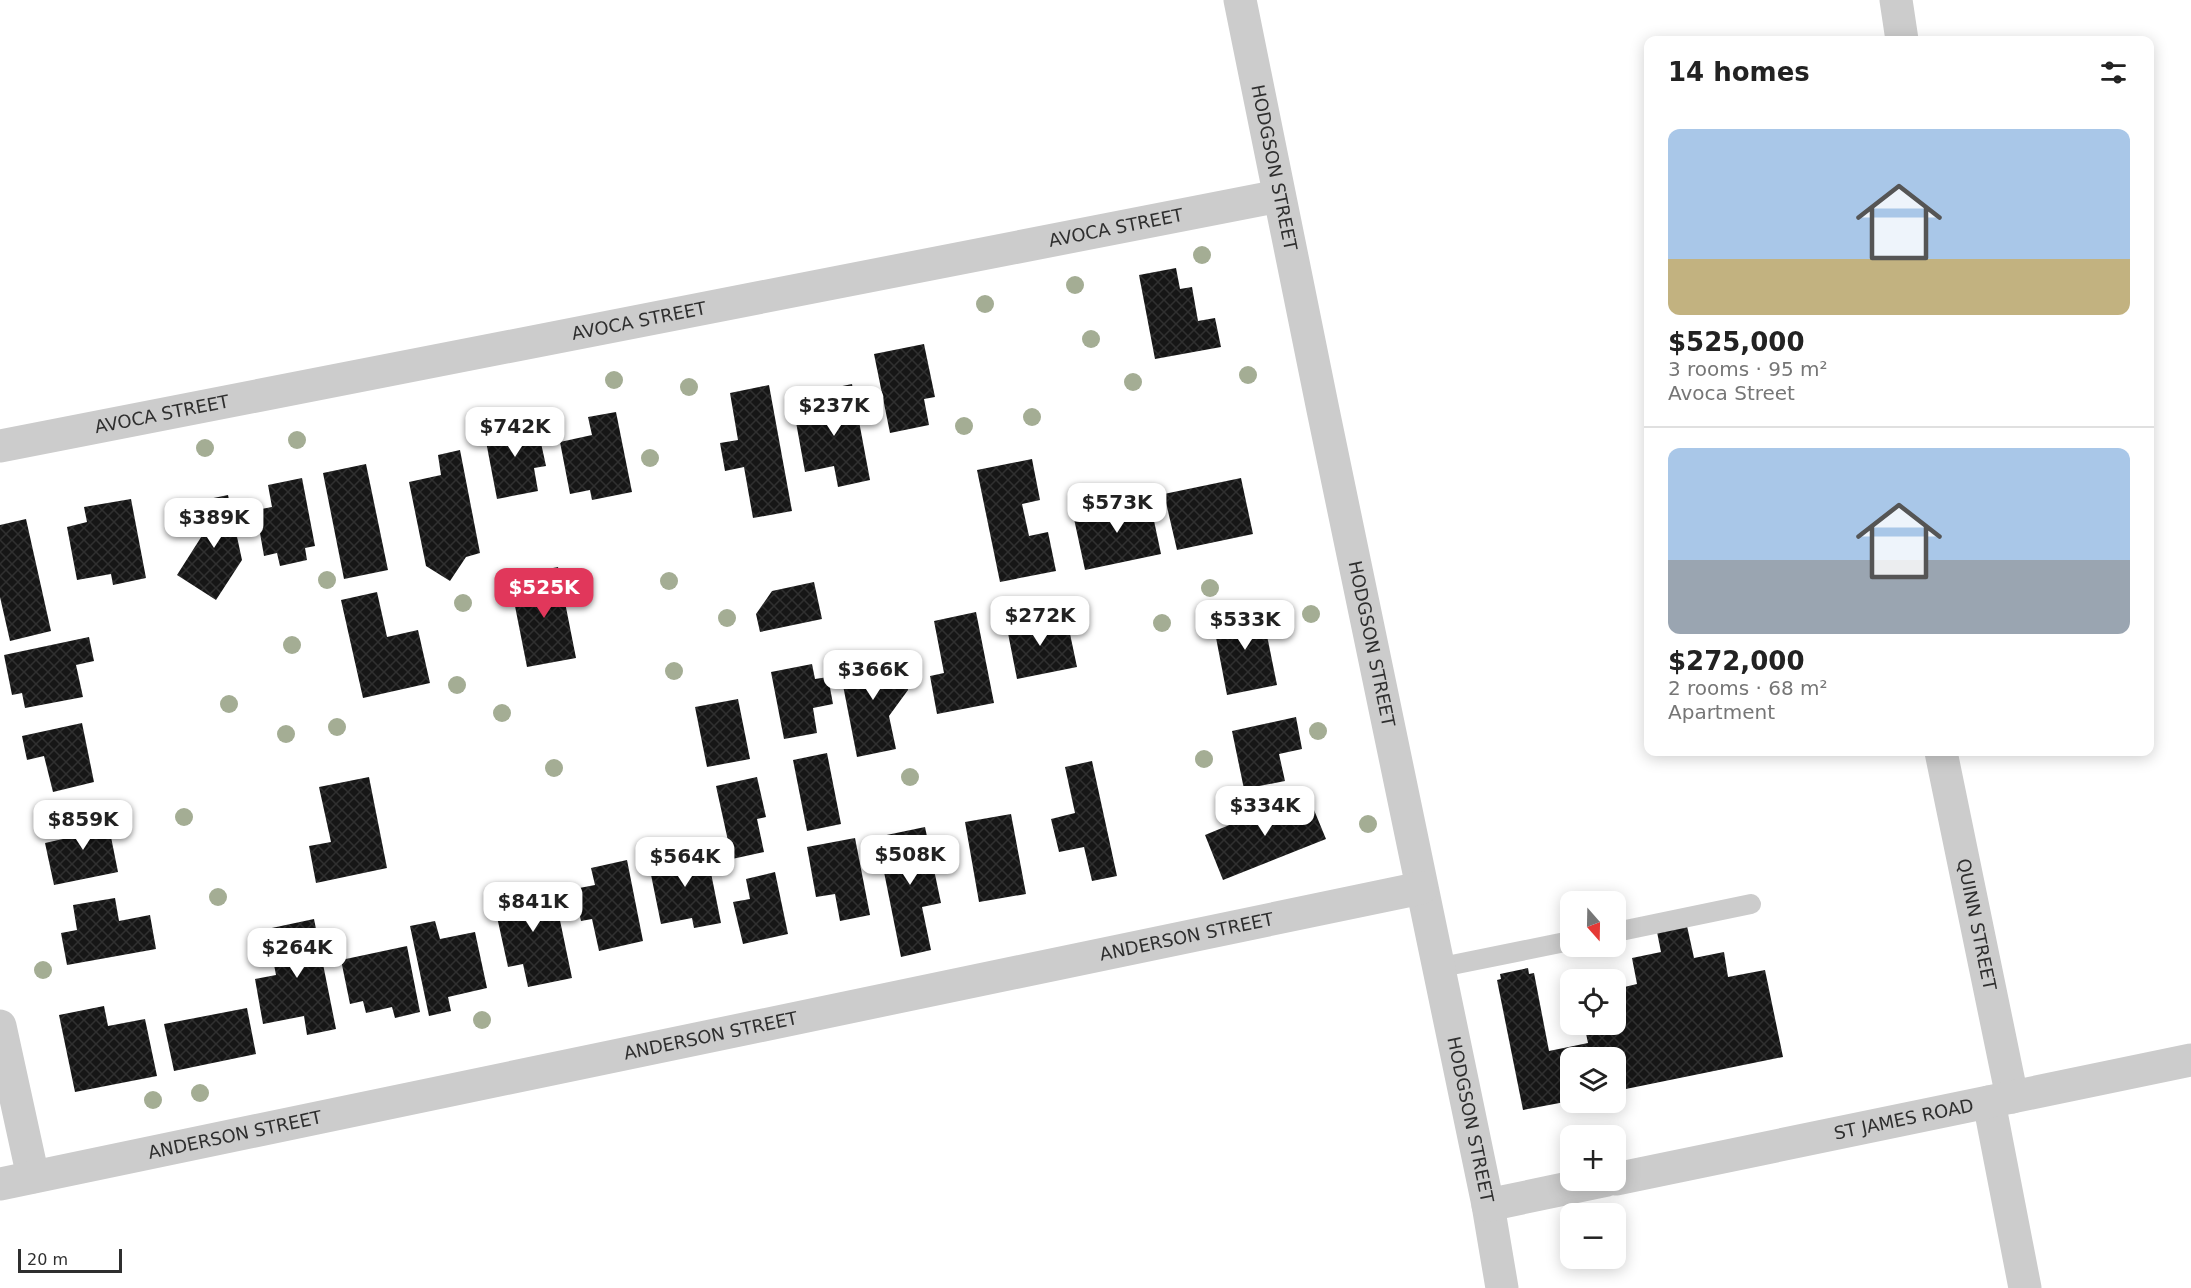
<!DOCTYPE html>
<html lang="en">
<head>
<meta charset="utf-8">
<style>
  :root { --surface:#fff; --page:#f6f6f6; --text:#222; --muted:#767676; --line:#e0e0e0; --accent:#e1375b }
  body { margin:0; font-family:"DejaVu Sans",sans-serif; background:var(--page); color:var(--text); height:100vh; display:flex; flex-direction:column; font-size:22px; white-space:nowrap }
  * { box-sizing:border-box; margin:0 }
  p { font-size:20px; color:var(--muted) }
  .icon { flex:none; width:33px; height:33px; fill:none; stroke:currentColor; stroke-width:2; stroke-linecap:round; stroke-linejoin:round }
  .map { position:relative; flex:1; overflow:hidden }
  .panel { position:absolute; left:1644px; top:36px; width:510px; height:720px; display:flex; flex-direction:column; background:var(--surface); border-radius:12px; box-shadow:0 3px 15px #0003 }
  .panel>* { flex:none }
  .needle { width:39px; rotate:160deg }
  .buttons { position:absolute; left:1560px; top:891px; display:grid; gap:12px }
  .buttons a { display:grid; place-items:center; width:66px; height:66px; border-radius:12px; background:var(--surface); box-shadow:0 3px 15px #0003; font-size:30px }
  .scale { position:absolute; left:18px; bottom:15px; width:104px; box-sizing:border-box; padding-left:6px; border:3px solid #2f2f2f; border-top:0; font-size:16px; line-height:21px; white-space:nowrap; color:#2f2f2f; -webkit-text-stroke:4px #fff; paint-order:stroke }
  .price { position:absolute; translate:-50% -51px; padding:0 14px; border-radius:12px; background:#fff; color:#222; font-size:20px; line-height:39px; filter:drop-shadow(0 2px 3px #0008) }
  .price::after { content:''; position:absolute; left:50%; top:36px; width:18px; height:14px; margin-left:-9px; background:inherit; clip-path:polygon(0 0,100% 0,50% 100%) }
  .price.current { background:var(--accent); color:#fff }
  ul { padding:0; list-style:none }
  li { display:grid; align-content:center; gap:12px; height:318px; padding:0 24px }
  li+li { border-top:2px solid var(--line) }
  li span { display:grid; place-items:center; height:186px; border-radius:12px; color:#555 }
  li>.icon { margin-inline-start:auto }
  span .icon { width:108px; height:108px; fill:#fffc; stroke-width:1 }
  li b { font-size:26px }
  h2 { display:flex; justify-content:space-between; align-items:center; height:72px; padding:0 24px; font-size:26px }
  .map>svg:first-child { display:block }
</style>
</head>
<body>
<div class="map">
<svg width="2191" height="1288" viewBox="0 0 2191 1288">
  <defs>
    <pattern id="building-cross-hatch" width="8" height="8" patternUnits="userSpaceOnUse" patternTransform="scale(1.5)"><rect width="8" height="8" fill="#161616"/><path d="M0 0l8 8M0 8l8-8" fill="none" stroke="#303030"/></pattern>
  </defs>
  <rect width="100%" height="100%" fill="#fff"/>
  <path fill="url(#building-cross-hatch)" d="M1176,268L1180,289L1192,287L1198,321L1215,318L1221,347L1155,359L1139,275Z
    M924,344L935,397L924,399L929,425L890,433L874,354Z
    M852,384L870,480L838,487L834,466L805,472L794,411L826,405L823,390Z
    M769,385L792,511L753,518L744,467L725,471L720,443L738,440L730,393Z
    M616,412L632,492L592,500L590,490L570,494L560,442L592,435L588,417Z
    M536,420L546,466L534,468L538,491L497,499L484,431Z
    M460,450L480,553L466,557L450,581L426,566L409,482L441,475L438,455Z
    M1032,459L1040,500L1022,504L1029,536L1048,532L1056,571L1000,582L977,470Z
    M366,464L388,570L344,579L323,473Z
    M302,478L315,546L305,548L307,560L280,566L277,553L264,556L256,510L272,507L268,485Z
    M1241,478L1253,534L1177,550L1164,494Z
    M228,495L242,560L216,600L177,575L205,531L199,501Z
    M1149,497L1161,554L1085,570L1073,514Z
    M131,499L146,578L113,585L111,574L77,580L67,527L87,522L84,507Z
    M26,519L51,631L10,641L0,597V525Z
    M558,567L576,658L527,667L513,596L528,593L523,574Z
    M814,582L822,619L760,632L756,614L772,591Z
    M377,592L387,637L418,630L430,683L363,698L341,600Z
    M1260,601L1277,685L1227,695L1213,622L1239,617L1236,605Z
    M976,612L994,703L937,714L930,676L944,673L934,621Z
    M1048,614L1052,633L1069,629L1077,667L1017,679L1006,623Z
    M89,637L94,661L76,665L83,697L25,708L22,693L12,695L4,655Z
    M901,653L908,690L889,716L896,749L857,757L839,665Z
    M812,664L815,679L828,677L833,704L813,708L817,733L784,739L771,672Z
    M738,699L750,759L707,767L695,707Z
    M1296,717L1302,749L1279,754L1285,781L1244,789L1232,731Z
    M82,723L94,782L53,792L44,756L27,760L22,736Z
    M827,753L841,824L807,831L793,760Z
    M1092,761L1117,876L1092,881L1084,847L1059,852L1051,819L1075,813L1065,767Z
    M369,777L387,868L316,883L309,846L331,842L319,787Z
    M757,777L766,817L757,819L764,852L732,859L716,786Z
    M1307,793L1326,839L1223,880L1205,835Z
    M106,812L118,872L54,885L45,843L72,837L69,820Z
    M1011,814L1026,894L979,902L965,822Z
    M925,827L941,903L922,907L931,950L901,957L877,837Z
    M855,838L870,915L840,921L835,894L816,897L807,847Z
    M706,848L721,923L694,928L692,918L661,924L648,860Z
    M627,860L643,941L599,951L592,919L581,921L574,889L595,885L591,868Z
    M775,872L788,934L743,944L733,902L750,899L746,879Z
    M552,882L572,978L528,987L523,964L508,967L492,894Z
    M115,898L119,921L150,915L156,949L67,965L61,933L77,930L73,905Z
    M314,919L336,1029L307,1035L304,1016L263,1024L255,979L276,975L267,929Z
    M435,921L440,939L475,932L487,988L448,997L451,1011L429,1016L410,926Z
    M1687,926L1694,958L1724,952L1728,977L1765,970L1783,1057L1616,1091V1058H1570V1101L1523,1110L1497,980L1501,979L1500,974L1528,968L1529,974L1534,973L1549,1051L1588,1043L1584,1024H1609L1610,1029L1615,1028L1616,989L1637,984L1632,958L1661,952L1657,932Z
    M407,946L420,1012L395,1018L392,1007L366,1013L363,1001L350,1004L341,960Z
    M104,1006L108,1026L145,1019L157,1076L75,1092L59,1015Z
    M247,1008L256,1054L174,1071L164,1024Z"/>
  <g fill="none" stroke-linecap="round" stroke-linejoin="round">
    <path stroke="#ccc" stroke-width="20" d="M1616,932L1751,904
      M1437,968L1570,941"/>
    <g stroke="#ccc" stroke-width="33">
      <path id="s1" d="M1240,0L1323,410L1488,1205L1502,1288"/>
      <path d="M1896,0L1902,40"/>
      <path id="s2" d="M0,446L1279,196"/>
      <path id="s3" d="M1941,752L2012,1097"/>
      <path d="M0,1026L33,1177"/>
      <path d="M1989,1102L2025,1288"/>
      <path id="s4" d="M1616,1179L2191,1060"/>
      <path id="s5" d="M0,1184L1421,888"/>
      <path d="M1488,1205L1607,1180"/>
    </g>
  </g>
  <g fill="#a4ad94">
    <circle cx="1202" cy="255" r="9"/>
    <circle cx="1075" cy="285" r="9"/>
    <circle cx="985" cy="304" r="9"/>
    <circle cx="1091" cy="339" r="9"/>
    <circle cx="1248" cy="375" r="9"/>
    <circle cx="614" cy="380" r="9"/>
    <circle cx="1133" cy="382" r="9"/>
    <circle cx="689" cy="387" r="9"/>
    <circle cx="1032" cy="417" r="9"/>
    <circle cx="964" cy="426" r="9"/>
    <circle cx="297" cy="440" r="9"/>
    <circle cx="205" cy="448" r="9"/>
    <circle cx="650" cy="458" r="9"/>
    <circle cx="327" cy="580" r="9"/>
    <circle cx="669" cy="581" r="9"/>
    <circle cx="1210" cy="588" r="9"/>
    <circle cx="463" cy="603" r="9"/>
    <circle cx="1311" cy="614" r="9"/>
    <circle cx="727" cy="618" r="9"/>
    <circle cx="1162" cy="623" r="9"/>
    <circle cx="292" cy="645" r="9"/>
    <circle cx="674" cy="671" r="9"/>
    <circle cx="457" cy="685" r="9"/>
    <circle cx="229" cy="704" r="9"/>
    <circle cx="502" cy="713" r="9"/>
    <circle cx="337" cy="727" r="9"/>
    <circle cx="1318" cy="731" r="9"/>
    <circle cx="286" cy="734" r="9"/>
    <circle cx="1204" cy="759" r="9"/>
    <circle cx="554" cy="768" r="9"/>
    <circle cx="910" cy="777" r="9"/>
    <circle cx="184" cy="817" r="9"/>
    <circle cx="1368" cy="824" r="9"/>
    <circle cx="218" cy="897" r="9"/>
    <circle cx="43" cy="970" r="9"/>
    <circle cx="482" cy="1020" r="9"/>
    <circle cx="200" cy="1093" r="9"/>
    <circle cx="153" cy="1100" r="9"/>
  </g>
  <g text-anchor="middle" stroke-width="6" stroke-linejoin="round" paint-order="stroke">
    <g font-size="18" fill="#2f2f2f" stroke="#fff">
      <text dy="6" stroke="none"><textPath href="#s1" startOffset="171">HODGSON STREET</textPath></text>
      <text dy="6" stroke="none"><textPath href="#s2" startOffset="1137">AVOCA STREET</textPath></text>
      <text dy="6" stroke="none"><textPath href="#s2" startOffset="651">AVOCA STREET</textPath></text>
      <text dy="6" stroke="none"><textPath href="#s2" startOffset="165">AVOCA STREET</textPath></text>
      <text dy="6" stroke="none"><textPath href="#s1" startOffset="657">HODGSON STREET</textPath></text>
      <text dy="6" stroke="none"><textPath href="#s3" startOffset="176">QUINN STREET</textPath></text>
      <text dy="6" stroke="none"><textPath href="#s5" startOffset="1212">ANDERSON STREET</textPath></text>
      <text dy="6" stroke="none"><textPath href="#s5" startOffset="726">ANDERSON STREET</textPath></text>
      <text dy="6" stroke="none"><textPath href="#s1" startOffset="1143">HODGSON STREET</textPath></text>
      <text dy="6" stroke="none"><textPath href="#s4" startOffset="294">ST JAMES ROAD</textPath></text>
      <text dy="6" stroke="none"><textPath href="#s5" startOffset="240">ANDERSON STREET</textPath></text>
    </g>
  </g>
</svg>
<div class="buttons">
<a><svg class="needle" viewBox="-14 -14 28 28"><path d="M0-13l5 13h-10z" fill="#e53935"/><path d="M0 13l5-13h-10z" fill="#767676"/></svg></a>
<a><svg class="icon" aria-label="locate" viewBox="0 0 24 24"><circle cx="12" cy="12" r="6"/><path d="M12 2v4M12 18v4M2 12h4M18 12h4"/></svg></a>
<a><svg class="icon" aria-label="layers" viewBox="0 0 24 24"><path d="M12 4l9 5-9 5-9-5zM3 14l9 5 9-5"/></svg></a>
<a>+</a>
<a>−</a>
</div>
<div class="scale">20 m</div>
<b class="price" style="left:834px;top:437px">$237K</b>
<b class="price" style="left:515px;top:458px">$742K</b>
<b class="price" style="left:1117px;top:534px">$573K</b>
<b class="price" style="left:214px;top:549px">$389K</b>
<b class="price current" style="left:544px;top:619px">$525K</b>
<b class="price" style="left:1040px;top:647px">$272K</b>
<b class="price" style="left:1245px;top:651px">$533K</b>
<b class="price" style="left:873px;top:701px">$366K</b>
<b class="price" style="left:1265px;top:837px">$334K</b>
<b class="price" style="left:83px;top:851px">$859K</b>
<b class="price" style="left:910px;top:886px">$508K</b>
<b class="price" style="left:685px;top:888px">$564K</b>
<b class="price" style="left:533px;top:933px">$841K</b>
<b class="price" style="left:297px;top:979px">$264K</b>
<section class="panel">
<h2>14 homes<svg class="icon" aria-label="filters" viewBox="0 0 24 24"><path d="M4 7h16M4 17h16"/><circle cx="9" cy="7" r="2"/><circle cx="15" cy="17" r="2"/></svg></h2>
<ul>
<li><span style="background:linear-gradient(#a9c7e8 70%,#c2b280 0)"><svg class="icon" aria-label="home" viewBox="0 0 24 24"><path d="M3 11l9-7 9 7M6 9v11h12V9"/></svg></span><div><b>$525,000</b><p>3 rooms · 95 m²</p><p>Avoca Street</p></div></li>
<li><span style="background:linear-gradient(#a9c7e8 60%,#9aa5b1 0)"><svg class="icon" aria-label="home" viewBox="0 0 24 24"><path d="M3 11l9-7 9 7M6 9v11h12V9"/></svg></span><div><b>$272,000</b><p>2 rooms · 68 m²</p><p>Apartment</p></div></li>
</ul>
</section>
</div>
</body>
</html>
